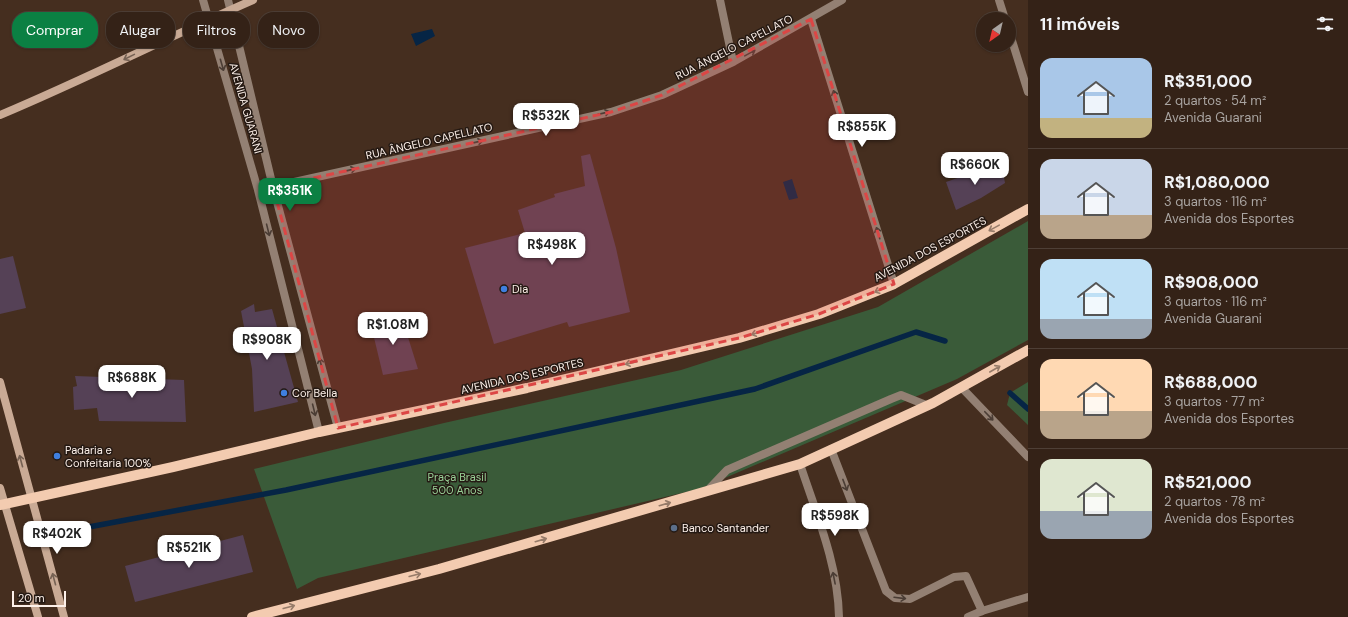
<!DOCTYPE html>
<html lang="pt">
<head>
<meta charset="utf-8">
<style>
  :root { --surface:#342217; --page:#3c2a20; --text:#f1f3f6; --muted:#a9a4a1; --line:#4e3f36; --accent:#0b8043 }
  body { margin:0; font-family:"DM Sans",sans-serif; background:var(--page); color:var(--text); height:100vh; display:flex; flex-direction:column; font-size:15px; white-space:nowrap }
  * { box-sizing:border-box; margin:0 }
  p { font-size:13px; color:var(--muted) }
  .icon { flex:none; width:22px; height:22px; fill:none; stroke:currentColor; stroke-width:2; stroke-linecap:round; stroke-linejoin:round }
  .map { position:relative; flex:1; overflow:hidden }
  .side { display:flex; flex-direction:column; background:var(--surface); width:320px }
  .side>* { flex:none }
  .guide { position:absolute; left:12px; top:12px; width:380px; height:36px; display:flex; gap:8px }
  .needle { width:26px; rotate:214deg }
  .controls { position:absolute; left:976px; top:12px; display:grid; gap:8px }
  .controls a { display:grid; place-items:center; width:40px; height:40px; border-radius:50%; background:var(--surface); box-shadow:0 1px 3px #0004,0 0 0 1px var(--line); font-size:20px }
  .scale { position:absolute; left:12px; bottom:10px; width:54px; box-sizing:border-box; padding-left:4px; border:2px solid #fdf0e9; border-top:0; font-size:11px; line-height:14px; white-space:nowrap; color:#fdf0e9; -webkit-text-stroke:3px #241913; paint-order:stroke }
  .price { position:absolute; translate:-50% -34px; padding:0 9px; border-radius:8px; background:#fff; color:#222; font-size:13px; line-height:26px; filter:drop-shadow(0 1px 2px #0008) }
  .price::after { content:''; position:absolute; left:50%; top:24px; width:12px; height:9px; margin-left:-6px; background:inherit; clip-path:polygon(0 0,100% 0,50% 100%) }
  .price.selected { background:var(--accent); color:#fff }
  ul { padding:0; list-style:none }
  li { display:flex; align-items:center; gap:12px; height:100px; padding:0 12px }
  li+li { border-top:1px solid var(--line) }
  li span { display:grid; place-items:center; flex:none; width:112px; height:80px; border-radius:12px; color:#555 }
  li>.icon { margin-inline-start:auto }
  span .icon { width:48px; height:48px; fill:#fffc; stroke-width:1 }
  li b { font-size:17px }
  h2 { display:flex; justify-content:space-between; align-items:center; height:48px; padding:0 12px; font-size:17px }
  .chip { padding:0 14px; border-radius:16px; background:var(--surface); box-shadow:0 1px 3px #0004,0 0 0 1px var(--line); font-size:14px; line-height:36px }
  .chip.selected { background:var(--accent); color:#fff }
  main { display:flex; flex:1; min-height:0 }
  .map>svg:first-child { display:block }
</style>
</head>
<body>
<main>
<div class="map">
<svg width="1028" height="617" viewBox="0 0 1028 617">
  <rect width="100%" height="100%" fill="#452e1f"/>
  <path fill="#3a5b39" d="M1028,221V340L957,379L699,489L318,578L297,589L254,469L444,423L681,370L878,307Z
    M1028,382V425L1007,405L1010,393Z"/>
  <path fill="#062545" d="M432,29L435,36L416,46L411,34Z
    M792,179L798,198L789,200L783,182Z"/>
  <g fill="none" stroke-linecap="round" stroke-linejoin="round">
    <path stroke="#062545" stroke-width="5.5" d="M1010,393L1028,409
      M62,532L286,490L755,389L916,332L945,341"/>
  </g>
  <path fill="#554156" d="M590,154L616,248L630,312L569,327L567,322L494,344L465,248L525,233L518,210L555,197L554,194L585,186L581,156Z
    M995,165L1002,167L1005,183L981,198L956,210L946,182Z
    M13,256L26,308L0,314V259Z
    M254,304L255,312L272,309L298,402L254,412L252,369L241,311Z
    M401,315L418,369L383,375L370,321Z
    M75,376L184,380L186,422L99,421L97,408L74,410L73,387L77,386Z
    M243,535L253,572L135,602L125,566Z"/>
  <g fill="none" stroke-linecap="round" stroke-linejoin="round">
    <path stroke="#938073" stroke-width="8" d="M831,449L886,591L895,598L910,599L954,577L966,576L982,611
      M707,491L727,470L891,399L901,395L926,405"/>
    <path stroke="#938073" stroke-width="8" d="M203,0L258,190L319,432
      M228,0L273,187L338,428
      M720,0L733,62
      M999,0L1005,19
      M811,19L894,284
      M1009,31L1028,92
      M258,190L611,112L662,95L733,62L842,0
      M962,388L1028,457
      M800,464C816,513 838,564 839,617
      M968,617L982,611L1028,597"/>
    <path stroke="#c9aa95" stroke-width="8" d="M0,115C86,79 168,37 253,0
      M0,382L64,617
      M0,488L38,617"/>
    <path stroke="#f3cbb0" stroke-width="10" d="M0,505L173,467L319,432L527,388L739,338L819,314L894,284L1028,209
      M252,617L439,569L800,464L933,403L1028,350"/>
  </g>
  <defs><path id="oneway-shaft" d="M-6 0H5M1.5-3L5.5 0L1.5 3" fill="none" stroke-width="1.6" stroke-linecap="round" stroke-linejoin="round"/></defs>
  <g stroke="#4b3d35">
    <use href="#oneway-shaft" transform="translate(750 53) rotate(-29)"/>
    <use href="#oneway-shaft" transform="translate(222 65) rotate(74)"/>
    <use href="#oneway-shaft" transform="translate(835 96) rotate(-107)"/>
    <use href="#oneway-shaft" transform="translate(604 113) rotate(-13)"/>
    <use href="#oneway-shaft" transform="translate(477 142) rotate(-13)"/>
    <use href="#oneway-shaft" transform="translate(350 170) rotate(-13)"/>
    <use href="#oneway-shaft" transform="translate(268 230) rotate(76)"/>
    <use href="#oneway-shaft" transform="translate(878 233) rotate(-107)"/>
    <use href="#oneway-shaft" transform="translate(321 364) rotate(-105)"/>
    <use href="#oneway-shaft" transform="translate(314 410) rotate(76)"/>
    <use href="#oneway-shaft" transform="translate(989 416) rotate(46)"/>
    <use href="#oneway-shaft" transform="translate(845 485) rotate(69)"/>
    <use href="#oneway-shaft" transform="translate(834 578) rotate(-101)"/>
    <use href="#oneway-shaft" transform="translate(900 598) rotate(7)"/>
  </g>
  <g stroke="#766254">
    <use href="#oneway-shaft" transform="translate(129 57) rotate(154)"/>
    <use href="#oneway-shaft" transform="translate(21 461) rotate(-105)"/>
    <use href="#oneway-shaft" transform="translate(54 579) rotate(-105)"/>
  </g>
  <g stroke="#967b69">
    <use href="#oneway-shaft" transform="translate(994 228) rotate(151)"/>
    <use href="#oneway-shaft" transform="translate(880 290) rotate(158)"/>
    <use href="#oneway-shaft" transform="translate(757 333) rotate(164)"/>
    <use href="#oneway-shaft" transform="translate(631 363) rotate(167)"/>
    <use href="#oneway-shaft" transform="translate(995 369) rotate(-30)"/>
    <use href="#oneway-shaft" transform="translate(665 504) rotate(-16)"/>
    <use href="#oneway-shaft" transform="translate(541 540) rotate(-16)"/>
    <use href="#oneway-shaft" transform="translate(415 575) rotate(-14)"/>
    <use href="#oneway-shaft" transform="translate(289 607) rotate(-15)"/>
  </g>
  <path fill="#dc4645" fill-opacity="0.2" stroke="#dc4645" stroke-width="3" stroke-dasharray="8 5" stroke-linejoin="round" d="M811,19L894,284L819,314L739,338L338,428L273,187L611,112L662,95Z"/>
  <g fill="#3f7fe0" stroke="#241913" stroke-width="1.5">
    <circle cx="504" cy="289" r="4"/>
    <circle cx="284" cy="393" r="4"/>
    <circle cx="57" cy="456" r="4"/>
  </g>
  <circle fill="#5c6f8a" stroke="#241913" stroke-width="1.5" cx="674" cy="528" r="4"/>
  <g text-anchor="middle" stroke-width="3" stroke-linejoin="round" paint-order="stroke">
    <g font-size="11" fill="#fdf0e9" stroke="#241913">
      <text transform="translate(734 47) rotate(-27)" y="4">RUA ÂNGELO CAPELLATO</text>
      <text transform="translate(246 108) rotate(74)" y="4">AVENIDA GUARANI</text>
      <text transform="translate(429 141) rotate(-13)" y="4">RUA ÂNGELO CAPELLATO</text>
      <text transform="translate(930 249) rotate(-28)" y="4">AVENIDA DOS ESPORTES</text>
      <text transform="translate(522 376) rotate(-13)" y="4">AVENIDA DOS ESPORTES</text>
    </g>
    <g font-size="11" fill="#fdf0e9" stroke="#241913" text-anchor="start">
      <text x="512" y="293">Dia</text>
      <text x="292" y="397">Cor Bella</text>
      <text x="65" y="454">Padaria e<tspan x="65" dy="13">Confeitaria 100%</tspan></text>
      <text x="682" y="532">Banco Santander</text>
    </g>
    <g font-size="11" fill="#9ad298" stroke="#241913">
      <text x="457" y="481">Praça Brasil<tspan x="457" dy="13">500 Anos</tspan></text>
    </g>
  </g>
</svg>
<div class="controls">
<a><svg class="needle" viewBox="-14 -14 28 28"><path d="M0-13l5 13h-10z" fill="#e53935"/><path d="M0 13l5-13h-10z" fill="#a9a4a1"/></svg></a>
</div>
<div class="scale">20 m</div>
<b class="price" style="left:546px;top:137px">R$532K</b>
<b class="price" style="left:862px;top:148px">R$855K</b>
<b class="price" style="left:975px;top:186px">R$660K</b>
<b class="price selected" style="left:290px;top:212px">R$351K</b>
<b class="price" style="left:552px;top:266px">R$498K</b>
<b class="price" style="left:393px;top:346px">R$1.08M</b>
<b class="price" style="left:267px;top:361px">R$908K</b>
<b class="price" style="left:132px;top:399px">R$688K</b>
<b class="price" style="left:835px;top:537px">R$598K</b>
<b class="price" style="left:57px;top:555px">R$402K</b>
<b class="price" style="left:189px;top:569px">R$521K</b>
<div class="guide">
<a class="chip selected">Comprar</a>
<a class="chip">Alugar</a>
<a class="chip">Filtros</a>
<a class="chip">Novo</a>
</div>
</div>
<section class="side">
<h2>11 imóveis<svg class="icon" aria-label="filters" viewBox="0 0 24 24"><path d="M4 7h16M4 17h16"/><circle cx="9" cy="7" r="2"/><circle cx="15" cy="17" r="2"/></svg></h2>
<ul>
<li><span style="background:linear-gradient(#a9c7e8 75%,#c2b280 0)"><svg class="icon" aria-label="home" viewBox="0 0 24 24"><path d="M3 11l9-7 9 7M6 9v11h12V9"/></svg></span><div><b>R$351,000</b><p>2 quartos · 54 m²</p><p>Avenida Guarani</p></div></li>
<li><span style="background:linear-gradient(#c9d6e8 70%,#b9a48a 0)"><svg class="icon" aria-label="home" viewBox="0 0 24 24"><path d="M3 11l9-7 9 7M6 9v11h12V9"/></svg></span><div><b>R$1,080,000</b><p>3 quartos · 116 m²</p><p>Avenida dos Esportes</p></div></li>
<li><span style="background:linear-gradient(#bfe0f5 75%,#9aa5b1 0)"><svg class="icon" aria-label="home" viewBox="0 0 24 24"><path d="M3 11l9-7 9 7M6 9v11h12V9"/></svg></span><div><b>R$908,000</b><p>3 quartos · 116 m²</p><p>Avenida Guarani</p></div></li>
<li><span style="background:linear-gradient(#ffd9b3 65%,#b9a48a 0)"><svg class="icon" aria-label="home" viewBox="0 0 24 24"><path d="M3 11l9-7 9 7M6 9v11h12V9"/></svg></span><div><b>R$688,000</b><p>3 quartos · 77 m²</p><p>Avenida dos Esportes</p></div></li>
<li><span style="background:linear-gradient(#dfe7d0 65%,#9aa5b1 0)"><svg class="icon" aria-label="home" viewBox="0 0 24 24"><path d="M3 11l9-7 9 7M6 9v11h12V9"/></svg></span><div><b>R$521,000</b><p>2 quartos · 78 m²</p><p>Avenida dos Esportes</p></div></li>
</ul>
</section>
</main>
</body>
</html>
